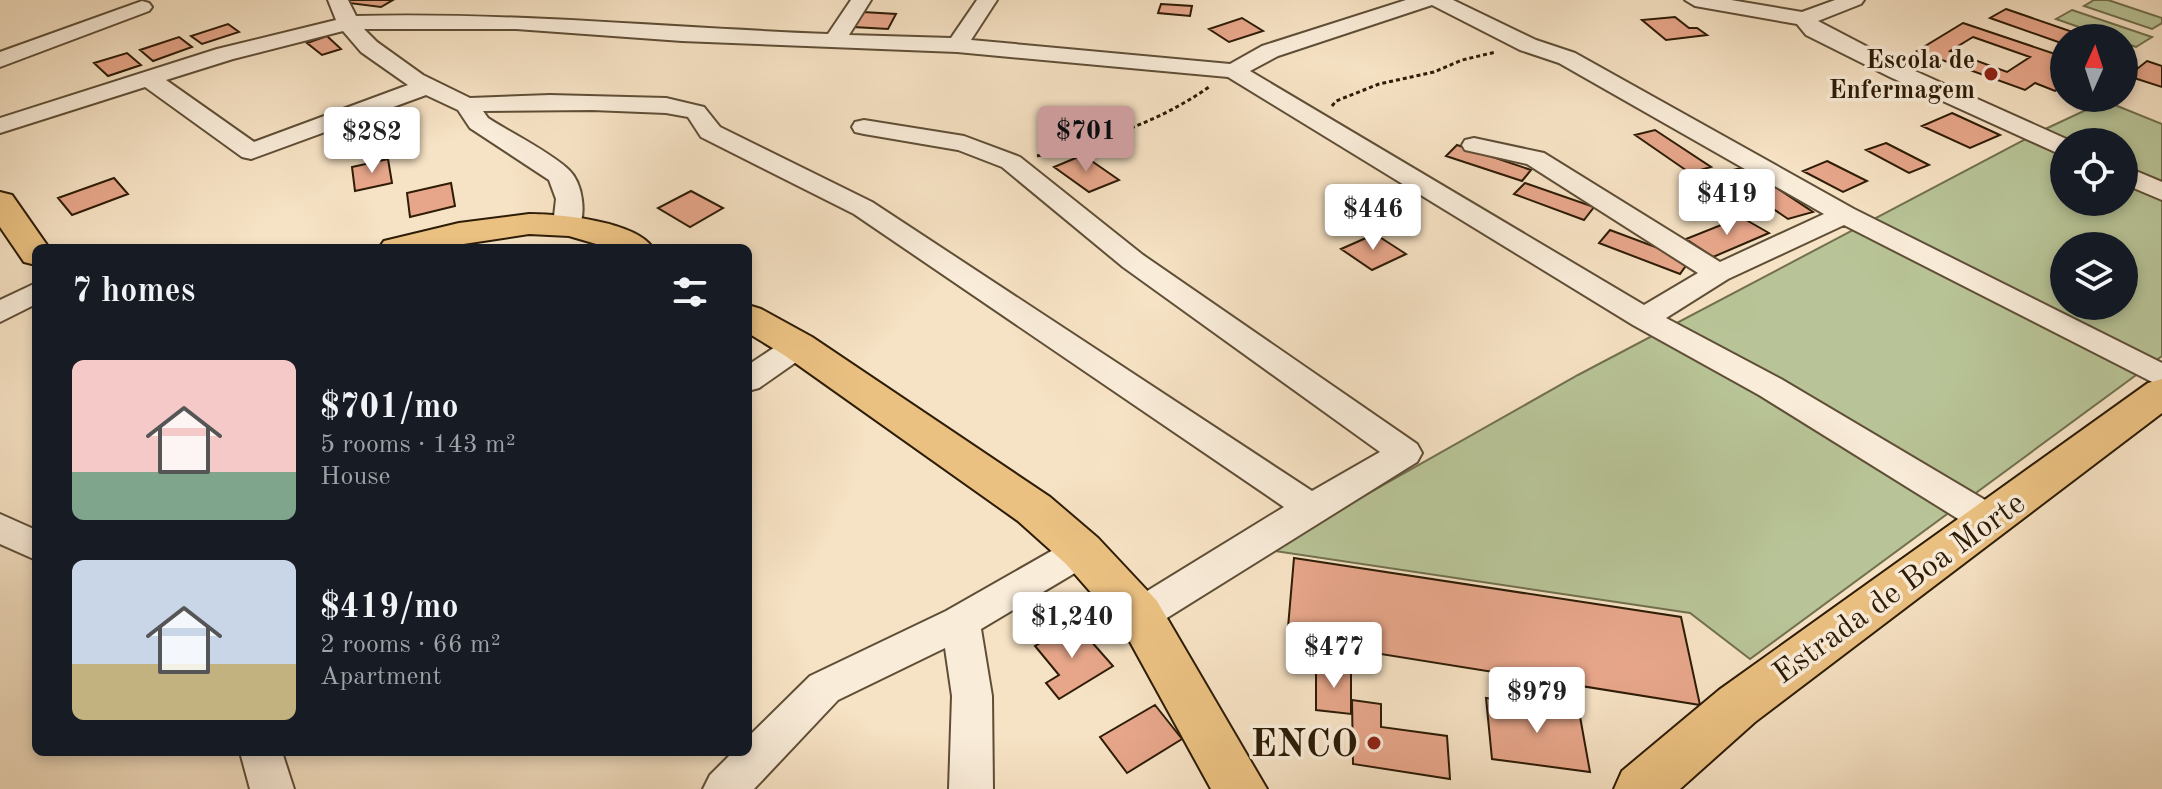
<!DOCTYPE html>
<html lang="en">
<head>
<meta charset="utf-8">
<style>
  :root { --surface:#171b24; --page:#242831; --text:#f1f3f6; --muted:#9ea1a6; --accent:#c59692 }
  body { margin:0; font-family:"Old Standard TT",serif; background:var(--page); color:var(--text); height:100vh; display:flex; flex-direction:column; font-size:30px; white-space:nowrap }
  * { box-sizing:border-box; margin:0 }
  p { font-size:26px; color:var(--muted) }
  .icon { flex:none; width:44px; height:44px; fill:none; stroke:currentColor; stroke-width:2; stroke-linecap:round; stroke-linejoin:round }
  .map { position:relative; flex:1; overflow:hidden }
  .panel { position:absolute; left:32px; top:244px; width:720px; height:512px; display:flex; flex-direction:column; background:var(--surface); border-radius:12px; box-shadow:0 4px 12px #0003 }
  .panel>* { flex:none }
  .needle { width:52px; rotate:3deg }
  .controls { position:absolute; left:2050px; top:24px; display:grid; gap:16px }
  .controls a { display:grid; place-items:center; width:88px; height:88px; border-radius:50%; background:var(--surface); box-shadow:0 4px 12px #0003; font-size:40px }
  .price { position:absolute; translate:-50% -68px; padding:0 18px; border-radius:8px; background:#fff; color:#222; font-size:26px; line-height:52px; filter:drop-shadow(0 2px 4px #0008) }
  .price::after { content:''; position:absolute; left:50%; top:48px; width:24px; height:18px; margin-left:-12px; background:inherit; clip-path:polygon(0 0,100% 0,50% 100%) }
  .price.active { background:var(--accent); color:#111 }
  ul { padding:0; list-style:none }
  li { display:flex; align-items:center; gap:24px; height:200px; padding:0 40px }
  li span { display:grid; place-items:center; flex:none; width:224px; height:160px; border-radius:12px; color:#555 }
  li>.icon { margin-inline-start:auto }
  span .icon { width:96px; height:96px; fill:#fffc; stroke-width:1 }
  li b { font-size:34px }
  h2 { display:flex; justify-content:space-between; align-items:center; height:96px; padding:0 40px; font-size:34px }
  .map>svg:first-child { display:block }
</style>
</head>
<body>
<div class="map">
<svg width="2162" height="789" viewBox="0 0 2162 789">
  <rect width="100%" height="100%" fill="#f6e2c4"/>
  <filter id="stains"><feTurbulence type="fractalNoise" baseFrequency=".0025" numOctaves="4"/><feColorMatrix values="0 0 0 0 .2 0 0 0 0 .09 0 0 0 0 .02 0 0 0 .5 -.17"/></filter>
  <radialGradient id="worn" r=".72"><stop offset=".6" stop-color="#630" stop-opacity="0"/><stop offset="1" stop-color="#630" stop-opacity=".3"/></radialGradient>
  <path fill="#b8c497" stroke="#72704e" stroke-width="2" fill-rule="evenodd" d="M2094,0H2108L2162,18V23L2152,29L2084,6Z
    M2072,10L2152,37L2136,47L2124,43V38H2110L2056,19Z
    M2105,101L2162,124V356L1750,659L1690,613L1268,550L1578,375L2041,131ZM2064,142H2124V202H2064ZM2064,246H2124V306H2064Z"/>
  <path fill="#e7a68a" stroke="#2d1c06" stroke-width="2" fill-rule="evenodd" d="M345,0H393L381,7L341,2Z
    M1161,4L1192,6L1190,16L1158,13Z
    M2006,9L2090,38H2064V44L1990,18Z
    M863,12L896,14L888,29L854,27Z
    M1675,17L1689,28H1697L1707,35L1666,40L1642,20Z
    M1242,18L1263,31L1229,42L1209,29Z
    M1963,23L2064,57V63L2060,66L2064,68V85L2055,91L2035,83L2025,90L1917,51ZM1973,37L2030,57L2007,72L1950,51Z
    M228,24L239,32L202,44L191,36Z
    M327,36L341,49L322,55L307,43Z
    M179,37L192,47L153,61L140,50Z
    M127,53L141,65L108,76L94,63Z
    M2147,61L2162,66V87L2128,76Z
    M1952,113L2000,135L1970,148L1922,126Z
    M1655,130L1711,167L1690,173L1635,135Z
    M1886,143L1929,165L1909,173L1866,150Z
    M1457,145L1531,170L1522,181L1446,156Z
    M1083,155L1119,180L1089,192L1054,167Z
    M388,159L392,183L355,191L352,167Z
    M1827,161L1867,181L1843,192L1803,171Z
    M1745,167L1813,212L1788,219L1721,173Z
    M114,178L128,194L72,215L58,198Z
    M451,183L455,206L410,217L407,193Z
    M1525,183L1594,207L1584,220L1514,194Z
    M691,191L723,208L690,227L658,208Z
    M1741,217L1769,233L1713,257L1686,239Z
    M1610,230L1690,260L1680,274L1599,243Z
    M1375,234L1406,254L1372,270L1341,249Z
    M1294,558L1681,617L1700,705L1287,639Z
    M1075,623L1113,666L1059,699L1046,683L1059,675L1035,646Z
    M1316,666L1351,670V714L1316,710Z
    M1486,698L1579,711L1590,772L1492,759Z
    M1352,700L1381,704V727L1447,736L1450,779L1353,764Z
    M1155,705L1182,739L1127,773L1100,737Z"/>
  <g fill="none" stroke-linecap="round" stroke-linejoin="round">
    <g stroke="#5f4e36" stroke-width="4">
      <path id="minor" d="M328,0H348L356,16C513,12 671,28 828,34L851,0H871L849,35L951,38L977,0H997L971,40L1230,64L1262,46L1406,0H1453L1536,40L1575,53L1854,209L2162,363V387L1844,225L1728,279L1666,318L1781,379L2002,510L2007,520L2002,530L1989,534L1976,530L1759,395L1633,325L1228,77L957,52L682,41L516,29H364L377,42L423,75L470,98L550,95L666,98L704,107L720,127L872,202L1312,491L1380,452L1123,267L1002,167L958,150L864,134L855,132L852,127L855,122L864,120L964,136L1020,157L1143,255L1417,444L1422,453L1417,462L1154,626L1140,631L1126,626L1121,615L1126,604L1284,507L854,214L701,137L688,117L666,113L592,110L483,111L488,118C511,133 550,152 569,170C583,183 587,216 577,231H557L553,225L556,199L549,180L470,128L458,110L426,95L251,159L242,157L145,87L0,133V118L217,49L336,20ZM1432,5L1520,50L1559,63L1824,214L1720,262L1544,153L1474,138L1465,140L1462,145L1465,150L1527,164L1698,273L1644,305L1250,71L1278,56ZM343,31L361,52L408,85L254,142L166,80L233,59Z
        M1685,0H1731L1802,12L1835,0H1864L1861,4L1818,21L1906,67L2073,142H2064V154L2055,152L1890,77L1806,35L1797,24L1695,6Z
        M142,1L149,3L152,7L149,11L0,67V52Z
        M2124,166L2162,182V200L2124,184Z
        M36,283V304L0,322V300Z
        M798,336L809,339L813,346L809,353L759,388L748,391V365L787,339Z
        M0,514L36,530V560L0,544Z
        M1082,537L1095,541L1100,551L1095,561L981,629L992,696L993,789H949L952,696L945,648L838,700L754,789H703L710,775L733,752H748V737L810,676L946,611L1069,541Z
        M240,752H282L294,789H250Z"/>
    </g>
    <g stroke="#2d1c06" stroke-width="4">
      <path id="major" d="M0,192L12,195L49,248H36V265L24,262L0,227Z
        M529,214C560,214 635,221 653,248H610L569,236L529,234L437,248H379L384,241L459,223Z
        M748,305L761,309L812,337L1050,497L1098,538L1157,601L1267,789H1211L1123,629L1066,564L1018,521L784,355L748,333Z
        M2162,379V413L1755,722L1680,789H1614L1622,771L1719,690L2148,383Z"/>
    </g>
    <path stroke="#2d1c06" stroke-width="3" stroke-dasharray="4 3" stroke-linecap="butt" d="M1332,106L1336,101L1379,84L1434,72L1462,60L1496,52
      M1037,156C1099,141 1156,124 1209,87"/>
    <use href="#minor" fill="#f9ecd9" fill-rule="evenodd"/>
    <use href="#major" fill="#ebc182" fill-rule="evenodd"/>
  </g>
  <g fill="#8f2418" stroke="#f9ecd9" stroke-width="3">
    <circle cx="1991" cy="74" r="8"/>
    <circle cx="1374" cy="743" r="8"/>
  </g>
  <g text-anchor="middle" stroke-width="7" stroke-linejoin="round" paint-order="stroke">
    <g font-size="26" font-weight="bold" fill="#2d1c06" stroke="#f9ecd9" text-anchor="end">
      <text x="1975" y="68">Escola de<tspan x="1975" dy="30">Enfermagem</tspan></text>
    </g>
    <g font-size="32" fill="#2d1c06" stroke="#f9ecd9">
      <text transform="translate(1898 587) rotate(-36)" y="11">Estrada de Boa Morte</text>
    </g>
    <g font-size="38" font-weight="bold" fill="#2d1c06" stroke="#f9ecd9" text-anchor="end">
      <text x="1358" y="756">ENCO</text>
    </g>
  </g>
  <rect width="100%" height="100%" filter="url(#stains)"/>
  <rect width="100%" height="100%" fill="url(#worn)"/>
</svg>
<div class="controls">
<a><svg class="needle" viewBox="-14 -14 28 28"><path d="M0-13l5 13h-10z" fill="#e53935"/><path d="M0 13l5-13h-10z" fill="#9ea1a6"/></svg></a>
<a><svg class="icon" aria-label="locate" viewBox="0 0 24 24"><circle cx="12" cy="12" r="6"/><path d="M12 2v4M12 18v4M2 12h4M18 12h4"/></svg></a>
<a><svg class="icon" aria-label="layers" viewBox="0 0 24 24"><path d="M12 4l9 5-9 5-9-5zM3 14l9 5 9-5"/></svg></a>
</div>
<b class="price active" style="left:1086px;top:174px">$701</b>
<b class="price" style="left:372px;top:175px">$282</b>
<b class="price" style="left:1727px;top:237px">$419</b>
<b class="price" style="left:1373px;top:252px">$446</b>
<b class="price" style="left:1072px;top:660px">$1,240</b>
<b class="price" style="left:1334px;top:690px">$477</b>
<b class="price" style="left:1537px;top:735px">$979</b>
<section class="panel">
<h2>7 homes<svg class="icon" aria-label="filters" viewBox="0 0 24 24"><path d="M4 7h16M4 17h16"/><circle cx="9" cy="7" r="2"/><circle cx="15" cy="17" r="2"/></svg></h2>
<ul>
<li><span style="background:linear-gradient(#f6c9c9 70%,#7fa58c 0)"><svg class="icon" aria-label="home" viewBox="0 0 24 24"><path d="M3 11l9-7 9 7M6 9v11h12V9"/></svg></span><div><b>$701/mo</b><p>5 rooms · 143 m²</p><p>House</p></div></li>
<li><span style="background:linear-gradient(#c9d6e8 65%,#c2b280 0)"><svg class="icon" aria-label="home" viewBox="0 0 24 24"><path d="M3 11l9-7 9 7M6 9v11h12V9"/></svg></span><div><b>$419/mo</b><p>2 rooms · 66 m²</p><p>Apartment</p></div></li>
</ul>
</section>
</div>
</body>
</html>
